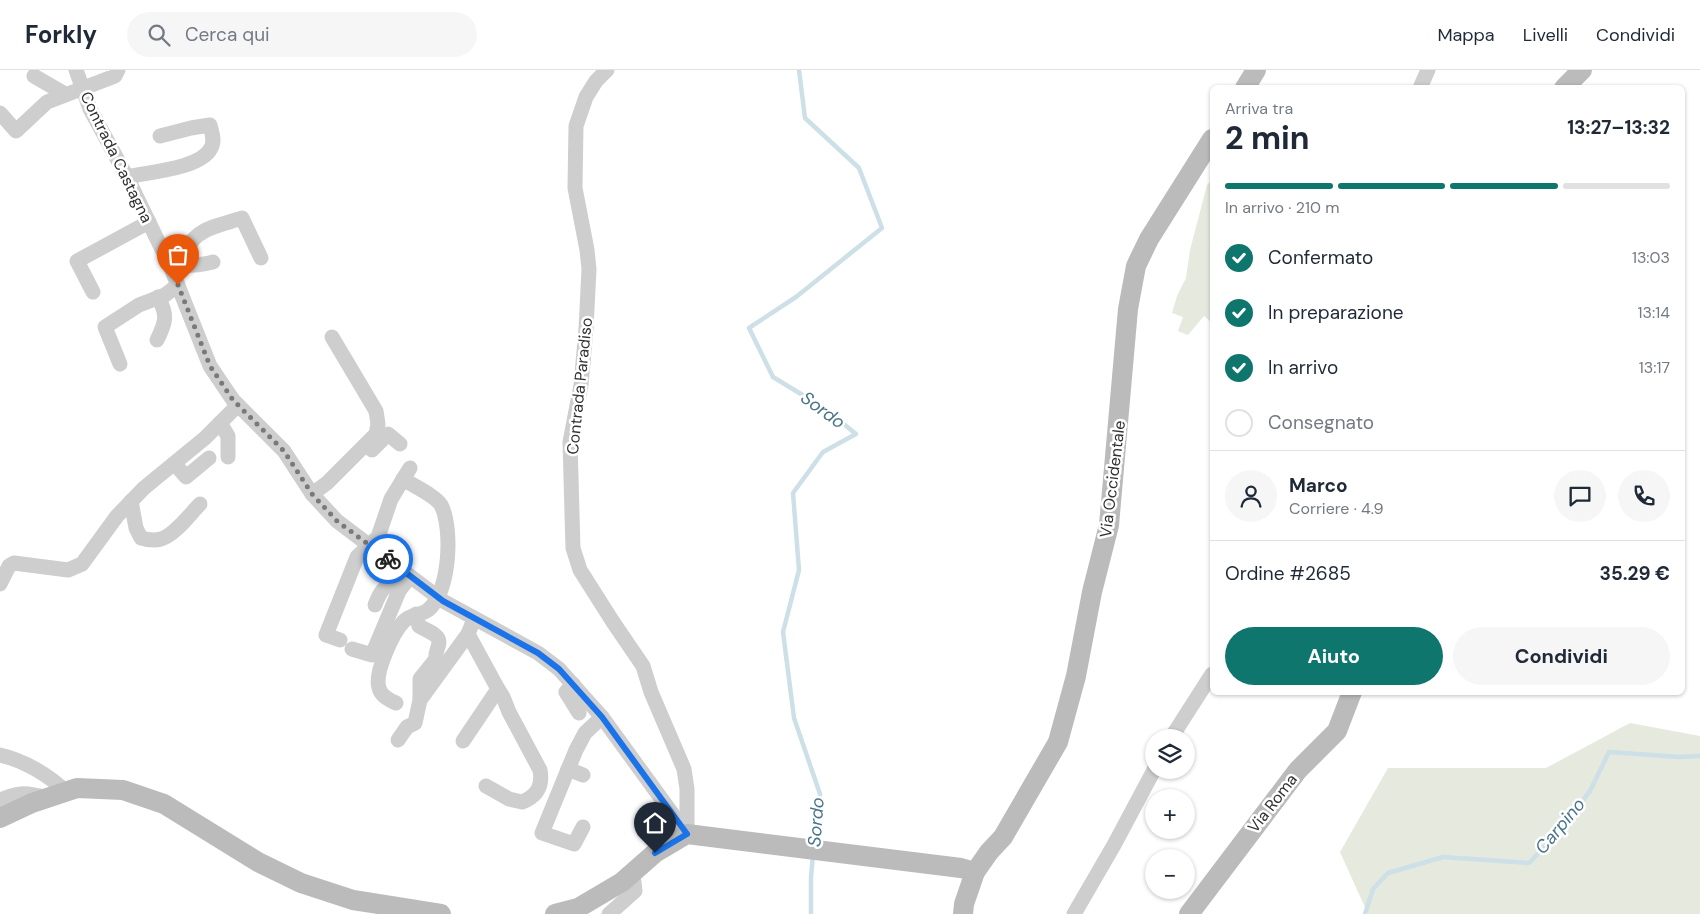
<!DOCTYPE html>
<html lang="it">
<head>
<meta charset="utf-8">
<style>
  :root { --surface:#fff; --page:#f6f6f7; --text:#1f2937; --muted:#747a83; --line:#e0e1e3; --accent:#0f766e }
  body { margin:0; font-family:"DM Sans",sans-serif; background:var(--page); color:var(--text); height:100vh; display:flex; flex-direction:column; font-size:19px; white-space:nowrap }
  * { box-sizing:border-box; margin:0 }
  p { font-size:16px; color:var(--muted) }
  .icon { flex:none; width:28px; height:28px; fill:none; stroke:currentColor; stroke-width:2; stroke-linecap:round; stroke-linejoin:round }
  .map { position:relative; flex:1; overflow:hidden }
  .side { position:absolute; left:1210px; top:15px; width:475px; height:610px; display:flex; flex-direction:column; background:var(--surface); border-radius:8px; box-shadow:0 1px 4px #0004 }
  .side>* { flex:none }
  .buttons { position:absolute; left:1145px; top:659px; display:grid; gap:10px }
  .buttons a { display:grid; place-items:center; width:50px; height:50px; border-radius:50%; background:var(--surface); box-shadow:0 1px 4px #0004; font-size:25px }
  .pin { position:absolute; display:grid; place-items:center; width:42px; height:42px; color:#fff; margin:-51px -21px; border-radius:50% 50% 50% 0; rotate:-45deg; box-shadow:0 0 5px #0007 }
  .pin .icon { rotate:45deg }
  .courier { position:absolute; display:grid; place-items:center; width:50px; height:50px; margin:-25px; border:4px solid #1a73e8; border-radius:50%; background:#fff; color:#222; box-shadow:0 1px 6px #0007 }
  .summary em { font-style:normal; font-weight:700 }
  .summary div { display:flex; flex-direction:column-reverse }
  .summary { display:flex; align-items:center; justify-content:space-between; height:85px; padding:0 15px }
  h1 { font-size:32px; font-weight:700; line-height:38px }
  .bar { display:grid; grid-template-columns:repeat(4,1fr); gap:8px 5px; align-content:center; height:60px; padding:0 15px }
  .bar i { height:6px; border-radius:4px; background:var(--line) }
  .bar .on { background:var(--accent) }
  .bar p { grid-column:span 4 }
  .line { display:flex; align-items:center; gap:12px; padding:0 15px; border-top:1px solid var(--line) }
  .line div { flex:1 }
  .round { display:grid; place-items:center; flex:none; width:52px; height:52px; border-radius:26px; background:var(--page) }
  ol { padding:0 15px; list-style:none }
  li { display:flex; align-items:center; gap:15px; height:55px }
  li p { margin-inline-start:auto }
  li .icon { padding:5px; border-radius:50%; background:var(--accent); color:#fff; stroke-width:4 }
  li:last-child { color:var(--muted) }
  li i { width:28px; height:28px; border:2px solid var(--line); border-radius:50% }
  .button { display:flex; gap:10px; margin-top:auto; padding:10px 15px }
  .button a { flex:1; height:58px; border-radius:30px; background:var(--accent); color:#fff; font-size:20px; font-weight:700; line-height:58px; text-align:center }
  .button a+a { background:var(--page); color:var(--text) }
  header { display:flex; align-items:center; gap:30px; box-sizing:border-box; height:70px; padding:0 25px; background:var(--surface); border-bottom:1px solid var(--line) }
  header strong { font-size:24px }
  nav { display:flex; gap:28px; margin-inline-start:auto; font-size:18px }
  .search { width:350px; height:45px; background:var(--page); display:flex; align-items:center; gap:12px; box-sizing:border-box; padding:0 18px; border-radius:28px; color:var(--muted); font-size:19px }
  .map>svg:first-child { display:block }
</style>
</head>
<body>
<header>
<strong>Forkly</strong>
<div class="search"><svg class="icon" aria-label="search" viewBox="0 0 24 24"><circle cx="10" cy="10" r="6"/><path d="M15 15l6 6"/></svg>Cerca qui</div>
<nav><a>Mappa</a><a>Livelli</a><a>Condividi</a></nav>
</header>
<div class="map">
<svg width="1700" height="844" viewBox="0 0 1700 844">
  <rect width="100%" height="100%" fill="#fff"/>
  <g fill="#e5e9de">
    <polygon points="1212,110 1212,214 1210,217 1212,219 1212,247 1210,251 1204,246 1188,265 1178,261 1183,247 1172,243 1177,226 1186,208 1190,180 1207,115"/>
    <polygon points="1630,653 1700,666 1700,844 1368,844 1340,782 1388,698 1546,698"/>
  </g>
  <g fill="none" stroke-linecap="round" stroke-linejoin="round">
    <g stroke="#cddfe7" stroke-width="4.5">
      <polyline points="799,0 805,48 859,98 882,158 796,227 749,258 773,307 824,338 856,364 823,382 793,423 799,500 783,562 794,648 820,724 814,775"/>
      <polyline points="811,844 811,807 813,785"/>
      <polyline points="1365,844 1373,819 1388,803 1443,787 1529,793 1555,766 1590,721 1609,682 1680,687 1700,686"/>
    </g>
    <g stroke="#cecece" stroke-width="15">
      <polyline points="76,0 90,39 127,107 171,198 210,296 233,330 284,381 312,424 337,451 443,531 538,583 559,599 602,647 687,764"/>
      <polyline points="607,0 596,11 586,27 576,56 575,118 587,180 589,199 586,259 581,315 570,372 573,478 580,500 613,552 643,596 651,622 684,699 687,719 687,764"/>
      <polyline points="34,6 65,24"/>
      <polyline points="1420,18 1428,0"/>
      <polyline points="0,43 16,61 47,32 115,6 118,0"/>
      <path d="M127,107C147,102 201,99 211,78C215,71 212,63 210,55L191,58L160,66"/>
      <path d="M176,193C189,197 200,195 213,192"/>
      <path d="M171,198C180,188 188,173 197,166C208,156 228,153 242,148L261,188"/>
      <polyline points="93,222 77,191 149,152"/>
      <path d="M157,270C166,252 168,245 158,227"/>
      <polyline points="120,294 105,257 139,235 165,225 178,215"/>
      <polyline points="220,353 228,366 228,387"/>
      <polyline points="372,380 388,364 400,374"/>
      <polyline points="175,394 186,407 209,388"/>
      <polyline points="312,424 327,413 376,364 378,354 376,341 332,267"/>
      <path d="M131,431L136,458L141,468C148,470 154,471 161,469C175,465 190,444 200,434"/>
      <polyline points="0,514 9,496 14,493 68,500 82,494 117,446 144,418 205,368 238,335"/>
      <path d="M375,535C379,524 384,514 397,512C402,512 404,513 409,510"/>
      <path d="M416,544L419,556C425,560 439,564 439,572C439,578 435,580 436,589L420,609V630"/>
      <polyline points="340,570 326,565 357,487 378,467 391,429 410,398"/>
      <polyline points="352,579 372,585 399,521 405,513"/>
      <polyline points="573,614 566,622 579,643"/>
      <path d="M396,633C389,630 381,626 379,618C374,603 393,562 404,551C410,545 421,545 428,540C450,523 453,458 441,435C436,426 412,415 403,409"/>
      <polyline points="1171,668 1212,604"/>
      <polyline points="398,670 407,657 415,653 420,630 468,564 474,549"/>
      <polyline points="463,671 498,619 468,564"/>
      <path d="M0,685C23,690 49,705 66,722"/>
      <polyline points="568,699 583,705"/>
      <path d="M486,716L509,729L522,732C537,726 543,716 540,700L509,642L503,627L498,619"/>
      <path d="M0,730C20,722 26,722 47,728"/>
      <polyline points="583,757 574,774 542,763 576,680 585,663 602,647"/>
      <polyline points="609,844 635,821 634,812 630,805"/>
      <polyline points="1074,844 1114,775 1154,700"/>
    </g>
    <g stroke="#bbb" stroke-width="20">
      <polyline points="1245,18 1256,0"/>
      <polyline points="1564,18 1582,0"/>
      <polyline points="0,748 32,733 77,718 123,720 164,734 258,792 301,813 353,830 441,844"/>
      <polyline points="555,844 578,838 622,812 655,783 687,764 961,798 975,802"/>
      <polyline points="963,844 964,834 975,802 989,782 1003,767 1058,672 1076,606 1092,522 1109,455 1128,239 1136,196 1149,169 1212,69"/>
      <polyline points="1189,844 1298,700 1337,661 1352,622"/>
    </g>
  </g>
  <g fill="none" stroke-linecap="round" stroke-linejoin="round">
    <polyline stroke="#797979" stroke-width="5" stroke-dasharray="0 9" points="178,215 210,296 233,330 284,381 312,424 337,451 388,489"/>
    <polyline stroke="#1a73e8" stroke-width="6" points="388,489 443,531 538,583 559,599 602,647 687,764 655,783"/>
  </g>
  <g text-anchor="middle" stroke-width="5" stroke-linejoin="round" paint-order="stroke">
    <g font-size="16" fill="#313131" stroke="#fff">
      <text transform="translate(117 87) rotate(64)" y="6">Contrada Castagna</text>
      <text transform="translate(579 316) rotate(-84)" y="6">Contrada Paradiso</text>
      <text transform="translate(1112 409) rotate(-83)" y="6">Via Occidentale</text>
      <text transform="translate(1272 733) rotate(-52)" y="6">Via Roma</text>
    </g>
    <g font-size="18" font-style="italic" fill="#48748a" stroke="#fff">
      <text transform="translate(823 340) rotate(36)" y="6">Sordo</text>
      <text transform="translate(816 752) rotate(-86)" y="6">Sordo</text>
      <text transform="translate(1560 756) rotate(-50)" y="6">Carpino</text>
    </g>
  </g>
</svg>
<div class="buttons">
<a><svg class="icon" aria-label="layers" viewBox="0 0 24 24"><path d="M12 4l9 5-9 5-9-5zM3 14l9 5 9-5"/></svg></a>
<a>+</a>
<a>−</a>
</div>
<div class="pin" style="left:178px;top:215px;background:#ea580c"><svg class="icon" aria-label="bag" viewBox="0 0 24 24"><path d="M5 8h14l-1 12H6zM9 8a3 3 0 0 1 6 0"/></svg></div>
<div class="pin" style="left:655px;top:783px;background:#1f2937"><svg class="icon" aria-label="home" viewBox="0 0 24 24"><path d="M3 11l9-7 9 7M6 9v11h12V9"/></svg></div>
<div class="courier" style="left:388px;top:489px"><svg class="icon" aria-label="bike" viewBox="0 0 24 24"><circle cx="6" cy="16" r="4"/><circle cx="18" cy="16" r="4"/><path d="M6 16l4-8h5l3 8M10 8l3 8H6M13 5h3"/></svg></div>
<section class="side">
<div class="summary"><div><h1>2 min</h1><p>Arriva tra</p></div><em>13:27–13:32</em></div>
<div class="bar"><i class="on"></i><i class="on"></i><i class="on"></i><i></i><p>In arrivo · 210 m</p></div>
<ol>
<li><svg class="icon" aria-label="check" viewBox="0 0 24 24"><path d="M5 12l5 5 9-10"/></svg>Confermato<p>13:03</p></li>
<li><svg class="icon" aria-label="check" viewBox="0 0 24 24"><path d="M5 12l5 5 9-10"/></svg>In preparazione<p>13:14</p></li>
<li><svg class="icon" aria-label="check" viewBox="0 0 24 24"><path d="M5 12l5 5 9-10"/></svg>In arrivo<p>13:17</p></li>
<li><i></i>Consegnato</li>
</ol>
<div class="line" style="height:90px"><a class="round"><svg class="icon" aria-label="person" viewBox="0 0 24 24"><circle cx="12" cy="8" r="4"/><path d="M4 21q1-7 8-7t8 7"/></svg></a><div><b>Marco</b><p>Corriere · 4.9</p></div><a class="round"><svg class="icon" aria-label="chat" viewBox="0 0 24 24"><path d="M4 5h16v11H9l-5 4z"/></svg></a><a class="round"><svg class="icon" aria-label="phone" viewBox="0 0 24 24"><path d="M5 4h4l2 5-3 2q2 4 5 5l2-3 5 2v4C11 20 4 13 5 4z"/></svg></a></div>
<div class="line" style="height:65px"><div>Ordine #2685</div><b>35.29 €</b></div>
<div class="button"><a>Aiuto</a><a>Condividi</a></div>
</section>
</div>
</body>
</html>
